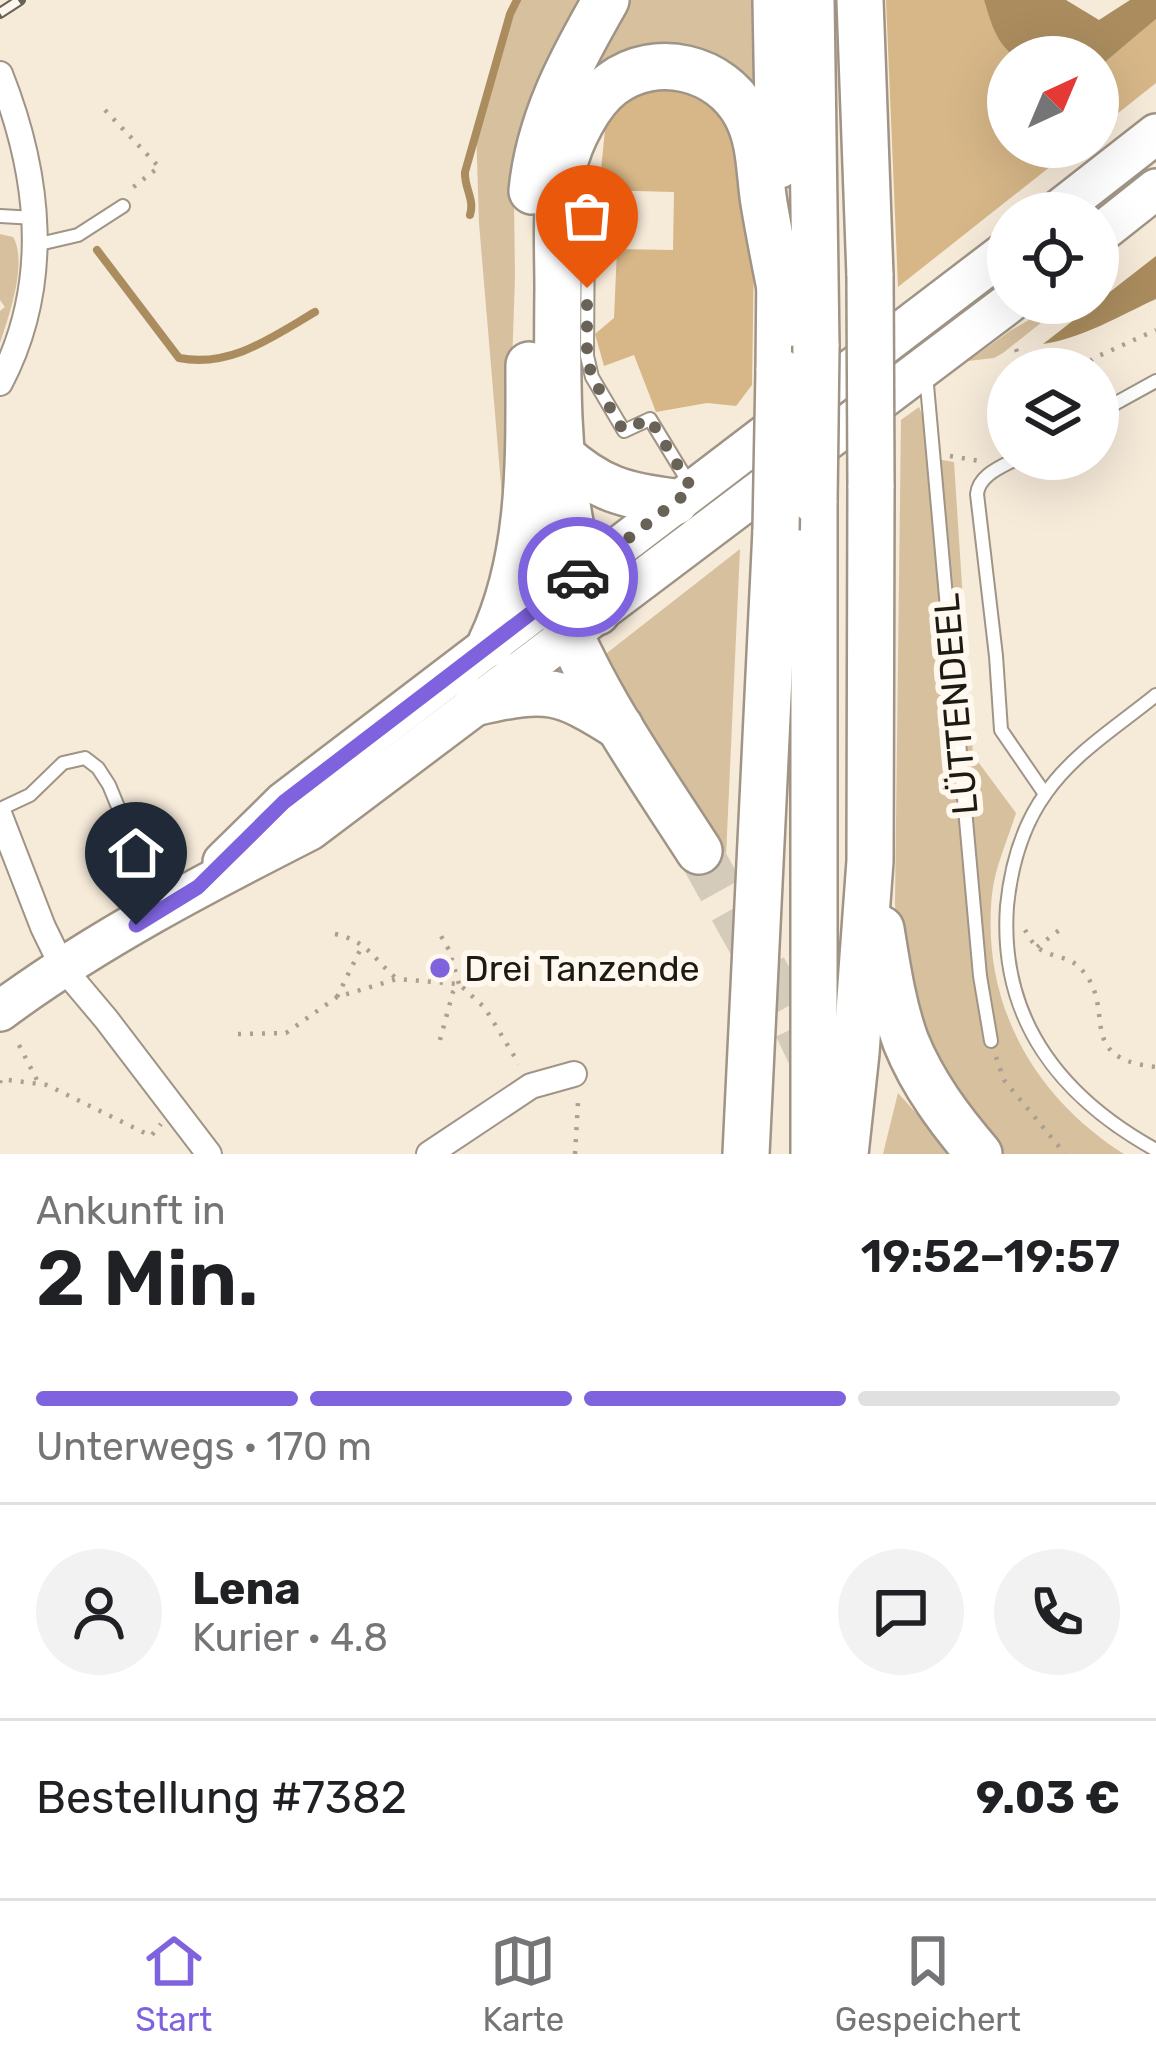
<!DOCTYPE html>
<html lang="de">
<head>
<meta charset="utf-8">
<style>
  :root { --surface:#fff; --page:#f2f2f2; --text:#202124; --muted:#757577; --line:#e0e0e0; --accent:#7f63de }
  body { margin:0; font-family:Rubik,sans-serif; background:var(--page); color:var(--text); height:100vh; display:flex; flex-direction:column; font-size:45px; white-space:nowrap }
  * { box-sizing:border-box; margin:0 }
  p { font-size:39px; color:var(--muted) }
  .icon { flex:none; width:66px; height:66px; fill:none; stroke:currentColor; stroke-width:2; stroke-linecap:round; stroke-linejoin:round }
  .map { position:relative; height:1154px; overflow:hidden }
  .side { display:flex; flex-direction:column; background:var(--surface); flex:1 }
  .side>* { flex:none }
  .needle { width:78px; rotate:44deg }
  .controls { position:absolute; left:987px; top:36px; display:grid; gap:24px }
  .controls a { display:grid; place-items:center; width:132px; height:132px; border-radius:50%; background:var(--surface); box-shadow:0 12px 48px #0002; font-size:60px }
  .pin { position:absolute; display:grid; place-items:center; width:102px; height:102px; color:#fff; margin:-123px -51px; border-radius:50% 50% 50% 0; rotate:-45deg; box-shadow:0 0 12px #0007 }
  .pin .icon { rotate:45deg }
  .courier { position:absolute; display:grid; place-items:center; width:120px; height:120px; margin:-60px; border:9px solid #7f63de; border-radius:50%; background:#fff; color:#222; box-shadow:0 3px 15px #0007 }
  .overview em { font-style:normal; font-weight:600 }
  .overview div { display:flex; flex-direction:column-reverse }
  .overview { display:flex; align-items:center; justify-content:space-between; height:204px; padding:0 36px }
  h1 { font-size:78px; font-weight:600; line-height:90px }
  .bar { display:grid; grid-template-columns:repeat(4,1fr); gap:18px 12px; align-content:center; height:144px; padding:0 36px }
  .bar i { height:15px; border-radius:9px; background:var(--line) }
  .bar .on { background:var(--accent) }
  .bar p { grid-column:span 4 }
  .line { display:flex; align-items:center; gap:30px; padding:0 36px; border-top:3px solid var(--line) }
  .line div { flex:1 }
  .round { display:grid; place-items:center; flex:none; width:126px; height:126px; border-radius:63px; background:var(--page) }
  .menu { display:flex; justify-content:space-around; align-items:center; height:168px; border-top:3px solid var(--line); background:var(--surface); font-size:33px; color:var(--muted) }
  .menu a { display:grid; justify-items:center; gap:6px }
  .menu .on { color:var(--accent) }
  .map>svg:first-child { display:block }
</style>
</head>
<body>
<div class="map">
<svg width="1156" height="1154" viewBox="0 0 1156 1154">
  <rect width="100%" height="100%" fill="#f6ead9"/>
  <g fill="#d7c09e">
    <polygon points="517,0 588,0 514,202 515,276 506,544 479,223 476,127 499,44"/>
    <polygon points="620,0 756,0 758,106 568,98"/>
    <path d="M0,234L13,237C28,261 9,316 0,343V311L5,307L0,300Z"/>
    <polygon points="1058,303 1066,303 1003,353 994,358 968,361 1010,331"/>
    <path d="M919,407L925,421L929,453L942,460L954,462L973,755L1016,813C1008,839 995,867 992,894C981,1003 1033,1096 1124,1154H992L944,1090L898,963L895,904L901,420Z"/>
    <polygon points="740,549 726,856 598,660"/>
    <polygon points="898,1093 953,1154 883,1154"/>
  </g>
  <g fill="#d7b788">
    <path d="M886,0H984C991,20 997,46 1016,57H1008V147H1075L898,287Z"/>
    <polygon points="1156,19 1156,83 1098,129 1098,68"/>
    <polygon points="670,82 698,92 728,118 755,187 752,385 736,406 707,403 656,412 634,355 604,366 595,334 614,318 617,249 673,250 674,192 599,190 607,110 635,90"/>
  </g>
  <g fill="#aa8c5e">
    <path d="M984,0H1066L1099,20L1130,0H1156V19L1098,68V57H1016C997,46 990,20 984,0Z"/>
    <path d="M1156,256V299C1121,315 1081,339 1043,344Z"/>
  </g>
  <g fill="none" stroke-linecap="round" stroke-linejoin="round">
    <g stroke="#aa8c5e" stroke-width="8">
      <path d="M470,215C475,199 464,188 465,172L510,14L517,0"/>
      <path d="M97,250L179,358C231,368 272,337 315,312"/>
    </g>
    <polyline stroke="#d5cbbb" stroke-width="45" stroke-dasharray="45 22" stroke-linecap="butt" points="699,851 793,1020 817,1070"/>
    <defs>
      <g id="service">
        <polyline points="0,216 35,218"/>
        <polyline points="612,218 588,218 587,356 592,377 624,431 650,419 689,483"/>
        <polyline points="35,245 78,235 123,206"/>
        <polyline points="926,374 980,976 991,1041"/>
        <polyline points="1098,413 1156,381"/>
        <path d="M1016,459C1001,467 979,475 977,494L996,656L1001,730L1045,794"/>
        <path d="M1156,695C1118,726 1074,753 1046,793C1022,826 1011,866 1007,906C999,1019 1060,1097 1156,1150"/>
        <polyline points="0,809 30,795 63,763 85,758 98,768 109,785 159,906"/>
      </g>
      <g id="minor">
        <path d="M0,74C40,175 52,284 0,383"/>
        <polyline points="0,816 43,927 63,968 106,1019 209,1154"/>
        <polyline points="429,1154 531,1086 574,1074"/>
      </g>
      <g id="primary">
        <polyline points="1055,213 1156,134"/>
        <polyline points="1098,235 1156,189"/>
        <polyline points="223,862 284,802 1008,250"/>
        <path d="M0,1011C96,940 204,884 310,830L1009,303"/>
      </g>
      <g id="motorway">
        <polyline points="776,0 779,165"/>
        <polyline points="811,0 816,346"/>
        <polyline points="860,0 870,276"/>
        <path d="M532,191C539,120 571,61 606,0"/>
        <polyline points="779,371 780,267"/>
        <path d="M561,455C598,489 626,496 675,502"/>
        <path d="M538,523C544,547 547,573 555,597C588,688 647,770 699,851"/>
        <path d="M597,612C589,593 581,573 576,552C556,467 557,375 558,288C558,251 555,206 563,169C569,141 589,101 612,84C656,51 721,67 746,114C761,142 759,172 764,203C769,233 775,263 781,293"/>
        <path d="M491,643C532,557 529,458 529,365"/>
        <path d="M478,702C548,686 560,689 620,727"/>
        <path d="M881,929C887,966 893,1007 906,1042C923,1084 950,1120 979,1154"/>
        <polyline points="746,1154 776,530"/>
        <polyline points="814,1154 814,500"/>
        <polyline points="845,1154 856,1053 870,861 871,485"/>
      </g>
    </defs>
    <use href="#service" stroke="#9f9485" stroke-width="16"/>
    <use href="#minor" stroke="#9f9485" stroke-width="28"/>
    <use href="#primary" stroke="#9f9485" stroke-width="44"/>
    <use href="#motorway" stroke="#9f9485" stroke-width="50"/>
    <g stroke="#a9a093" stroke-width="4.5" stroke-dasharray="3 9" stroke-linecap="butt">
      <polyline points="105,110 159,167 127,192"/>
      <polyline points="1016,349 1023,369"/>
      <polyline points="1081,369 1094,358 1156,330"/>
      <polyline points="950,456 980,461"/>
      <path d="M1025,930C1028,935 1031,941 1036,946C1047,957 1066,955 1078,966C1121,1006 1070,1058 1156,1067"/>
      <path d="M335,934C368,941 374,960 397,979"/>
      <polyline points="1037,947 1062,928"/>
      <polyline points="337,997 363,944"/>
      <polyline points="238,1034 286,1033 337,997 397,979 459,984 485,1008 519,1064"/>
      <polyline points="440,1040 453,992 459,984 449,950 441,936"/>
      <polyline points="19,1045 38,1082"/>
      <polyline points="996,1057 1004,1080 1065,1154"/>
      <polyline points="0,1083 1,1079 47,1085 151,1136 161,1124"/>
      <polyline points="575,1154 578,1103 576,1099"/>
    </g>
    <use href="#service" stroke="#fff" stroke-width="12"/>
    <use href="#minor" stroke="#fff" stroke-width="24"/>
    <use href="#primary" stroke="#fff" stroke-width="39"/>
    <use href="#motorway" stroke="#fff" stroke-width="45"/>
    <defs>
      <polyline id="rail" points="0,13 20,0"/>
    </defs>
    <use href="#rail" stroke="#676157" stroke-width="12"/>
    <use href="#rail" stroke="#fff8ee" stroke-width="8" stroke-dasharray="22" stroke-linecap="butt"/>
    <defs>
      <g id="motorway-bridge">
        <polyline points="870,276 871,485"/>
        <polyline points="814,500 816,346"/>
        <polyline points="776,530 779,371"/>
      </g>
    </defs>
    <use href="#motorway-bridge" stroke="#9f9485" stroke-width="50" stroke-linecap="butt"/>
    <use href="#motorway-bridge" stroke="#fff" stroke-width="45"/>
  </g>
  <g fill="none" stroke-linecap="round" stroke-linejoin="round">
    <polyline stroke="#696258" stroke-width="12" stroke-dasharray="0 21.6" points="578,577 692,489 650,419 623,430 592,377 587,356 587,288"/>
    <polyline stroke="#7f63de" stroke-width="15" points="136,925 198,887 284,802 578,577"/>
  </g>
  <circle fill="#7f63de" stroke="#fff8ee" stroke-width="4.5" cx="440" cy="968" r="12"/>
  <g text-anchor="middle" stroke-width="12" stroke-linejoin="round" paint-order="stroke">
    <g font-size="36" fill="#1d1913" stroke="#fff8ee">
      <text transform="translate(955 704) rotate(-95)" y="13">LÜTTENDEEL</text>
    </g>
    <g font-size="36" fill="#1d1913" stroke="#fff8ee" text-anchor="start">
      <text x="464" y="981">Drei Tanzende</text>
    </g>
  </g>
</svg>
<div class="controls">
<a><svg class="needle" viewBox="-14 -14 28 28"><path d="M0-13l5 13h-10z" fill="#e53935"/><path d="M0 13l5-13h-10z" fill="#757577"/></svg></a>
<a><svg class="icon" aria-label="locate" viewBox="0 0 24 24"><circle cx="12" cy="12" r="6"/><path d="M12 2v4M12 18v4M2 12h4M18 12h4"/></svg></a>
<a><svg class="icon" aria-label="layers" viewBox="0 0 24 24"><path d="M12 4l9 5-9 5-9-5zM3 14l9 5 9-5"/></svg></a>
</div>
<div class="pin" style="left:587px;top:288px;background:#ea580c"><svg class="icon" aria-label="bag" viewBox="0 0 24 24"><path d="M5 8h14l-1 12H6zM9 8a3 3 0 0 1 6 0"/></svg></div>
<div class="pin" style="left:136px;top:925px;background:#1f2937"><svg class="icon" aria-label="home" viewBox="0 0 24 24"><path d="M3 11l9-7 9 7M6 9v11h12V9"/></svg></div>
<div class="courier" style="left:578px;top:577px"><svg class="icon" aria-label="car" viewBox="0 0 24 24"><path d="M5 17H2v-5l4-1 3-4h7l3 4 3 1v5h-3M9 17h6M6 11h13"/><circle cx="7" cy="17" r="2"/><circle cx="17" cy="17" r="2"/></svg></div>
</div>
<section class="side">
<div class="overview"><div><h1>2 Min.</h1><p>Ankunft in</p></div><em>19:52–19:57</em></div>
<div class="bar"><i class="on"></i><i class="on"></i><i class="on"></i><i></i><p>Unterwegs · 170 m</p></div>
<div class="line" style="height:216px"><a class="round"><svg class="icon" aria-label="person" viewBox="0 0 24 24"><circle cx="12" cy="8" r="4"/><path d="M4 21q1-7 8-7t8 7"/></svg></a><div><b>Lena</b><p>Kurier · 4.8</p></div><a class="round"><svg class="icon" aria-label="chat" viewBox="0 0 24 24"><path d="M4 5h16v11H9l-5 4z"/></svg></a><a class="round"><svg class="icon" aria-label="phone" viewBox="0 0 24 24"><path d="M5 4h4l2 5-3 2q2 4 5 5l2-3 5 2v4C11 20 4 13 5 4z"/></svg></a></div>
<div class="line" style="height:156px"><div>Bestellung #7382</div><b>9.03 €</b></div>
</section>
<nav class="menu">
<a class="on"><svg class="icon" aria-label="home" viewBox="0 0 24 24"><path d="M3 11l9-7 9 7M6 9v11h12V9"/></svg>Start</a>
<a><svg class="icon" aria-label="map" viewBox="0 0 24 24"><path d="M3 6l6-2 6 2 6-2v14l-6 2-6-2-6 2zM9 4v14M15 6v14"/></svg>Karte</a>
<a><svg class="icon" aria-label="saved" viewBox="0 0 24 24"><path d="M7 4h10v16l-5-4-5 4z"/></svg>Gespeichert</a>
</nav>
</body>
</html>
